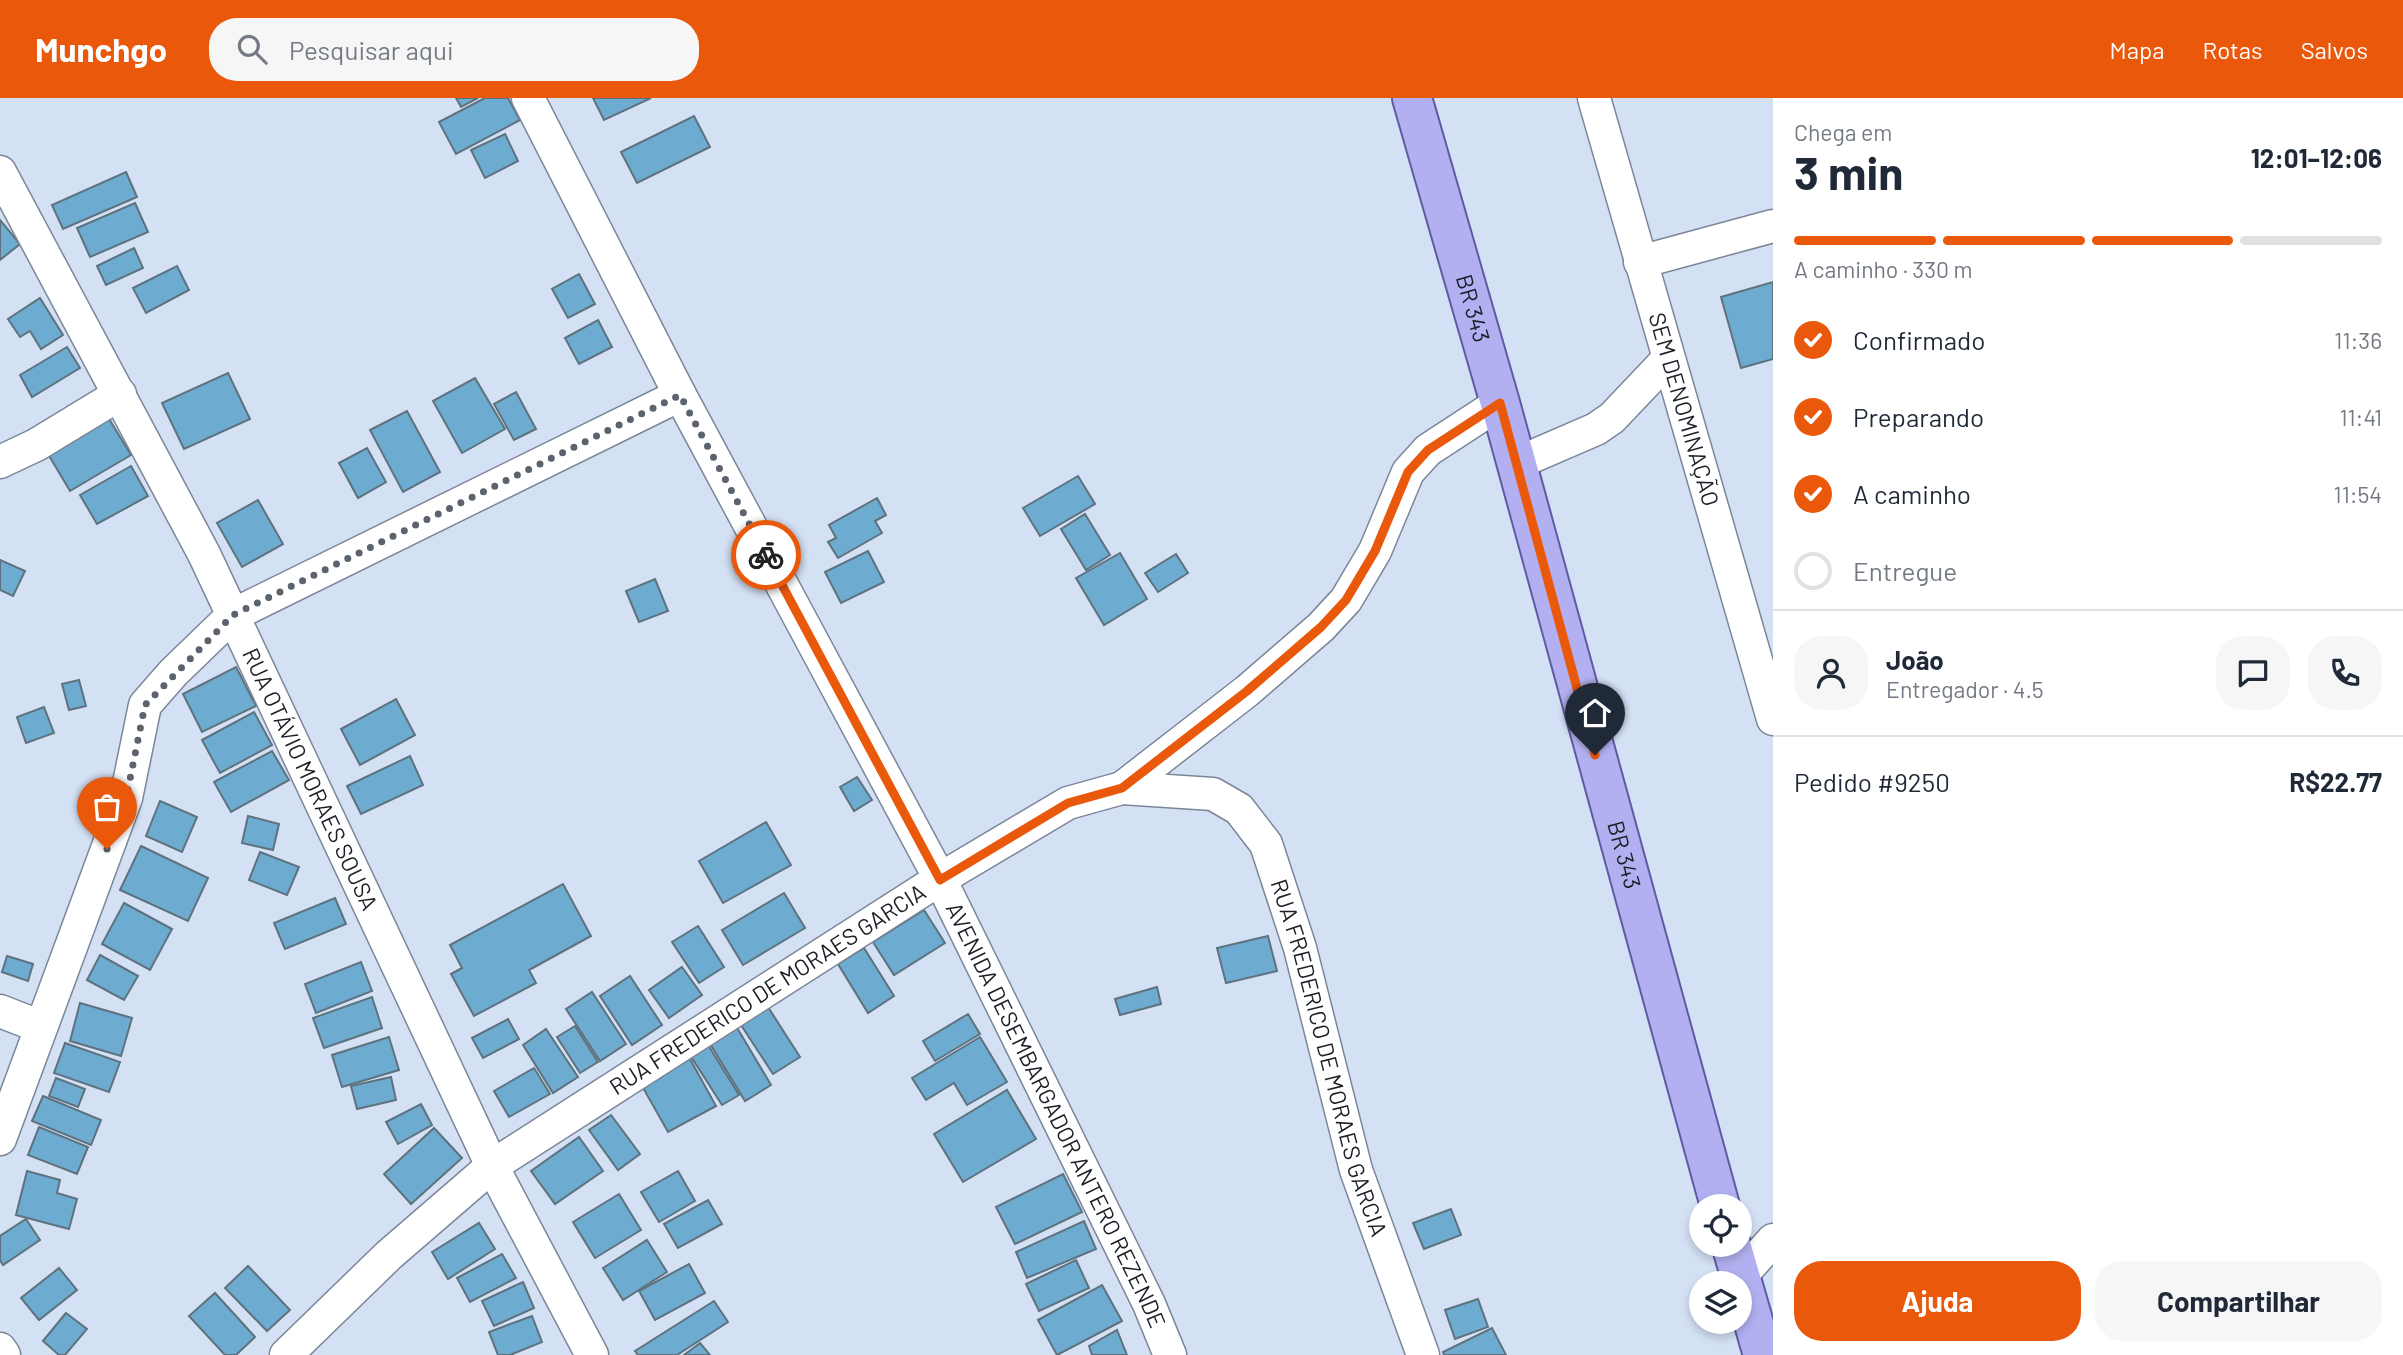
<!DOCTYPE html>
<html lang="pt">
<head>
<meta charset="utf-8">
<style>
  :root { --surface:#fff; --page:#f6f6f7; --text:#1f2937; --muted:#747a83; --line:#e0e1e3; --accent:#ea580c }
  body { margin:0; font-family:Barlow,sans-serif; background:var(--page); color:var(--text); height:100vh; display:flex; flex-direction:column; font-size:26px; white-space:nowrap }
  * { box-sizing:border-box; margin:0 }
  p { font-size:23px; color:var(--muted) }
  .icon { flex:none; width:38px; height:38px; fill:none; stroke:currentColor; stroke-width:2; stroke-linecap:round; stroke-linejoin:round }
  .map { position:relative; flex:1; overflow:hidden }
  .sheet { display:flex; flex-direction:column; background:var(--surface); width:630px }
  .sheet>* { flex:none }
  .buttons { position:absolute; left:1689px; top:1096px; display:grid; gap:14px }
  .buttons a { display:grid; place-items:center; width:63px; height:63px; border-radius:50%; background:var(--surface); box-shadow:0 4px 10px #0003; font-size:35px }
  .pin { position:absolute; display:grid; place-items:center; width:60px; height:60px; color:#fff; margin:-72px -30px; border-radius:50% 50% 50% 0; rotate:-45deg; box-shadow:0 0 7px #0007 }
  .pin .icon { rotate:45deg }
  .courier { position:absolute; display:grid; place-items:center; width:70px; height:70px; margin:-35px; border:5px solid #ea580c; border-radius:50%; background:#fff; color:#222; box-shadow:0 2px 9px #0007 }
  .summary em { font-style:normal; font-weight:700 }
  .summary div { display:flex; flex-direction:column-reverse }
  .summary { display:flex; align-items:center; justify-content:space-between; height:119px; padding:0 21px }
  h1 { font-size:46px; font-weight:700; line-height:52px }
  .bar { display:grid; grid-template-columns:repeat(4,1fr); gap:10px 7px; align-content:center; height:84px; padding:0 21px }
  .bar i { height:9px; border-radius:5px; background:var(--line) }
  .bar .selected { background:var(--accent) }
  .bar p { grid-column:span 4 }
  .line { display:flex; align-items:center; gap:18px; padding:0 21px; border-top:2px solid var(--line) }
  .line div { flex:1 }
  .round { display:grid; place-items:center; flex:none; width:74px; height:74px; border-radius:28px; background:var(--page) }
  ol { padding:0 21px; list-style:none }
  li { display:flex; align-items:center; gap:21px; height:77px }
  li p { margin-inline-start:auto }
  li .icon { padding:7px; border-radius:50%; background:var(--accent); color:#fff; stroke-width:4 }
  li:last-child { color:var(--muted) }
  li i { width:38px; height:38px; border:4px solid var(--line); border-radius:50% }
  .action { display:flex; gap:14px; margin-top:auto; padding:14px 21px }
  .action a { flex:1; height:80px; border-radius:28px; background:var(--accent); color:#fff; font-size:28px; font-weight:700; line-height:80px; text-align:center }
  .action a+a { background:var(--page); color:var(--text) }
  header { display:flex; align-items:center; gap:42px; box-sizing:border-box; height:98px; padding:0 35px; background:var(--accent); color:#fff }
  header strong { font-size:33px }
  nav { display:flex; gap:38px; margin-inline-start:auto; font-size:24px }
  .search { width:490px; height:63px; background:var(--page); display:flex; align-items:center; gap:18px; box-sizing:border-box; padding:0 24px; border-radius:28px; color:var(--muted); font-size:26px }
  main { display:flex; flex:1; min-height:0 }
  .map>svg:first-child { display:block }
</style>
</head>
<body>
<header>
<strong>Munchgo</strong>
<div class="search"><svg class="icon" aria-label="search" viewBox="0 0 24 24"><circle cx="10" cy="10" r="6"/><path d="M15 15l6 6"/></svg>Pesquisar aqui</div>
<nav><a>Mapa</a><a>Rotas</a><a>Salvos</a></nav>
</header>
<main>
<div class="map">
<svg width="1773" height="1257" viewBox="0 0 1773 1257">
  <rect width="100%" height="100%" fill="#d4e1f4"/>
  <g fill="#6dacd0" stroke="#5e727e" stroke-width="2">
    <polygon points="456,0 478,0 461,9"/>
    <polygon points="485,0 508,0 520,22 456,56 439,24"/>
    <polygon points="593,0 651,0 604,22"/>
    <polygon points="694,18 710,49 637,85 621,54"/>
    <polygon points="505,36 518,63 485,80 471,52"/>
    <polygon points="126,74 137,99 63,131 52,107"/>
    <polygon points="135,105 148,134 90,159 77,130"/>
    <polygon points="0,122 20,146 0,162"/>
    <polygon points="134,150 143,170 106,187 97,168"/>
    <polygon points="177,168 189,192 146,215 133,190"/>
    <polygon points="579,176 595,206 568,220 552,191"/>
    <polygon points="1773,184 1773,261 1741,270 1721,199"/>
    <polygon points="40,200 63,237 41,251 30,233 20,239 8,221"/>
    <polygon points="598,222 612,249 579,266 565,240"/>
    <polygon points="67,249 80,270 32,299 20,277"/>
    <polygon points="228,275 250,321 184,351 162,305"/>
    <polygon points="475,280 505,331 462,355 433,303"/>
    <polygon points="516,294 536,331 514,342 494,306"/>
    <polygon points="407,313 440,374 403,394 370,332"/>
    <polygon points="106,316 131,357 70,393 45,351"/>
    <polygon points="367,350 386,384 358,400 339,365"/>
    <polygon points="131,368 148,398 97,426 80,397"/>
    <polygon points="1078,378 1095,406 1040,438 1023,410"/>
    <polygon points="877,400 886,417 875,423 882,435 838,460 828,444 836,440 829,427"/>
    <polygon points="258,402 283,446 242,469 217,425"/>
    <polygon points="1085,416 1110,457 1086,472 1061,431"/>
    <polygon points="868,453 884,484 841,505 825,474"/>
    <polygon points="1120,455 1147,501 1104,527 1076,480"/>
    <polygon points="1176,456 1188,475 1158,494 1145,475"/>
    <polygon points="0,462 25,473 13,498 0,492"/>
    <polygon points="655,481 668,513 639,524 626,493"/>
    <polygon points="236,569 256,608 202,634 183,596"/>
    <polygon points="79,582 86,608 69,612 62,586"/>
    <polygon points="396,601 415,637 360,667 341,631"/>
    <polygon points="44,609 54,635 26,645 17,619"/>
    <polygon points="254,614 272,647 220,675 202,642"/>
    <polygon points="272,653 289,682 231,714 214,684"/>
    <polygon points="410,658 423,687 361,716 347,688"/>
    <polygon points="857,679 872,702 854,713 840,689"/>
    <polygon points="160,703 197,719 182,754 146,738"/>
    <polygon points="248,718 279,726 273,752 242,745"/>
    <polygon points="766,724 791,767 723,805 699,763"/>
    <polygon points="141,748 208,780 188,823 120,792"/>
    <polygon points="260,754 299,769 287,797 249,782"/>
    <polygon points="563,786 591,838 529,872 536,885 474,918 451,876 462,870 450,847"/>
    <polygon points="784,795 805,830 743,867 722,832"/>
    <polygon points="335,800 346,826 285,851 274,825"/>
    <polygon points="124,805 172,831 150,872 102,846"/>
    <polygon points="924,812 945,845 894,877 873,844"/>
    <polygon points="698,828 724,869 699,885 672,844"/>
    <polygon points="1268,838 1277,873 1226,885 1217,850"/>
    <polygon points="864,850 894,898 868,915 838,866"/>
    <polygon points="100,857 138,878 124,902 87,882"/>
    <polygon points="7,858 33,866 28,883 2,874"/>
    <polygon points="361,864 372,893 316,915 305,886"/>
    <polygon points="682,869 702,897 669,920 649,892"/>
    <polygon points="630,878 662,927 632,947 600,898"/>
    <polygon points="1157,889 1161,906 1120,917 1115,901"/>
    <polygon points="592,894 626,946 600,963 566,911"/>
    <polygon points="372,899 382,930 324,950 313,920"/>
    <polygon points="80,905 132,920 121,958 70,943"/>
    <polygon points="768,909 800,959 773,976 741,927"/>
    <polygon points="968,916 980,936 935,963 923,943"/>
    <polygon points="508,921 519,941 483,960 472,940"/>
    <polygon points="575,928 598,964 580,975 557,939"/>
    <polygon points="736,928 771,987 745,1003 709,944"/>
    <polygon points="546,931 578,979 553,995 523,947"/>
    <polygon points="389,939 399,972 342,989 332,957"/>
    <polygon points="980,939 1007,984 967,1007 954,985 926,1002 912,980"/>
    <polygon points="65,945 120,964 109,994 54,975"/>
    <polygon points="708,947 739,997 722,1007 690,957"/>
    <polygon points="690,961 716,1008 668,1034 642,988"/>
    <polygon points="534,970 550,996 509,1019 494,993"/>
    <polygon points="391,979 396,1002 357,1011 351,988"/>
    <polygon points="56,980 85,991 78,1009 49,998"/>
    <polygon points="1007,992 1036,1041 963,1084 934,1036"/>
    <polygon points="43,998 101,1022 91,1047 32,1023"/>
    <polygon points="421,1006 432,1027 398,1046 386,1024"/>
    <polygon points="611,1017 640,1056 618,1072 589,1032"/>
    <polygon points="39,1029 88,1049 77,1076 28,1057"/>
    <polygon points="434,1030 462,1060 411,1106 384,1076"/>
    <polygon points="579,1039 603,1073 555,1106 531,1073"/>
    <polygon points="27,1073 60,1082 57,1095 77,1101 69,1131 16,1117"/>
    <polygon points="678,1073 695,1103 659,1124 641,1094"/>
    <polygon points="1063,1076 1082,1114 1015,1146 996,1109"/>
    <polygon points="619,1096 641,1132 595,1160 573,1124"/>
    <polygon points="708,1102 722,1126 678,1150 664,1126"/>
    <polygon points="1451,1111 1461,1137 1424,1151 1413,1125"/>
    <polygon points="26,1121 40,1142 3,1167 0,1162 0,1138"/>
    <polygon points="1084,1123 1096,1151 1027,1180 1016,1154"/>
    <polygon points="479,1125 495,1151 448,1181 432,1154"/>
    <polygon points="647,1142 667,1174 623,1202 603,1170"/>
    <polygon points="502,1156 516,1180 470,1204 457,1180"/>
    <polygon points="1076,1162 1089,1190 1039,1213 1026,1186"/>
    <polygon points="689,1166 705,1195 655,1222 639,1193"/>
    <polygon points="248,1168 290,1212 267,1233 225,1190"/>
    <polygon points="59,1170 77,1192 39,1222 21,1200"/>
    <polygon points="523,1184 534,1210 494,1228 482,1203"/>
    <polygon points="1102,1187 1122,1223 1057,1257 1038,1222"/>
    <polygon points="215,1195 255,1239 236,1257 225,1257 189,1218"/>
    <polygon points="1478,1201 1488,1229 1455,1241 1445,1212"/>
    <polygon points="714,1203 728,1224 677,1257 638,1257 635,1253"/>
    <polygon points="66,1215 87,1231 65,1257 59,1257 43,1243"/>
    <polygon points="532,1218 542,1244 510,1257 498,1257 489,1234"/>
    <polygon points="1492,1230 1506,1257 1444,1257 1443,1254"/>
    <polygon points="1117,1232 1127,1257 1092,1257 1089,1248"/>
    <polygon points="700,1245 710,1257 684,1257"/>
  </g>
  <g fill="none" stroke-linecap="round" stroke-linejoin="round">
    <defs>
      <g id="minor">
        <path id="s1" d="M528,0L680,297L940,781L1149,1206L1170,1257"/>
        <path id="s2" d="M1594,0L1773,621"/>
        <path id="s3" d="M0,74L204,456L492,1068L592,1257"/>
        <polyline points="1640,164 1773,128"/>
        <polyline points="0,364 36,347 120,296"/>
        <polyline points="1515,366 1596,331 1612,320 1668,261"/>
        <polyline points="1122,690 1247,593 1321,529 1346,502 1375,453 1408,374 1428,352 1500,305"/>
        <polyline points="0,913 41,929"/>
        <polyline points="0,1041 126,700 145,607 173,575 233,517 680,297"/>
        <polyline points="1740,1179 1773,1142"/>
        <polyline points="0,1251 4,1257"/>
        <path id="s4" d="M286,1257L389,1157L492,1068L940,781L1068,705L1122,690L1213,696L1239,711L1266,746L1300,850L1356,1072L1423,1257"/>
      </g>
      <g id="primary">
        <path id="s5" d="M1412,0L1500,305L1720,1108"/>
        <polyline points="1731,1146 1763,1257"/>
      </g>
    </defs>
    <use href="#minor" stroke="#7b8698" stroke-width="35"/>
    <use href="#primary" stroke="#5d5ba3" stroke-width="42"/>
    <use href="#minor" stroke="#fff" stroke-width="32"/>
    <use href="#primary" stroke="#b3b0f1" stroke-width="38"/>
  </g>
  <g fill="none" stroke-linecap="round" stroke-linejoin="round">
    <polyline stroke="#5b636e" stroke-width="7" stroke-dasharray="0 12.6" points="107,751 126,701 145,607 233,517 680,297 766,457"/>
    <polyline stroke="#ea580c" stroke-width="9" points="766,457 940,782 1068,705 1122,690 1247,593 1321,529 1346,502 1375,453 1408,374 1428,352 1500,305 1595,657"/>
  </g>
  <g text-anchor="middle" stroke-width="5" stroke-linejoin="round" paint-order="stroke">
    <g font-size="23" fill="#1a1f26" stroke="#d4e1f4">
      <text dy="8" stroke="none"><textPath href="#s5" startOffset="219">BR 343</textPath></text>
      <text dy="8" stroke="none"><textPath href="#s2" startOffset="324">SEM DENOMINAÇÃO</textPath></text>
      <text dy="8" stroke="none"><textPath href="#s3" startOffset="682">RUA OTÁVIO MORAES SOUSA</textPath></text>
      <text dy="8" stroke="none"><textPath href="#s5" startOffset="786">BR 343</textPath></text>
      <text dy="8" stroke="none"><textPath href="#s4" startOffset="607">RUA FREDERICO DE MORAES GARCIA</textPath></text>
      <text dy="8" stroke="none"><textPath href="#s4" startOffset="1405">RUA FREDERICO DE MORAES GARCIA</textPath></text>
      <text dy="8" stroke="none"><textPath href="#s1" startOffset="1146">AVENIDA DESEMBARGADOR ANTERO REZENDE</textPath></text>
    </g>
  </g>
</svg>
<div class="buttons">
<a><svg class="icon" aria-label="locate" viewBox="0 0 24 24"><circle cx="12" cy="12" r="6"/><path d="M12 2v4M12 18v4M2 12h4M18 12h4"/></svg></a>
<a><svg class="icon" aria-label="layers" viewBox="0 0 24 24"><path d="M12 4l9 5-9 5-9-5zM3 14l9 5 9-5"/></svg></a>
</div>
<div class="pin" style="left:107px;top:751px;background:#ea580c"><svg class="icon" aria-label="bag" viewBox="0 0 24 24"><path d="M5 8h14l-1 12H6zM9 8a3 3 0 0 1 6 0"/></svg></div>
<div class="pin" style="left:1595px;top:657px;background:#1f2937"><svg class="icon" aria-label="home" viewBox="0 0 24 24"><path d="M3 11l9-7 9 7M6 9v11h12V9"/></svg></div>
<div class="courier" style="left:766px;top:457px"><svg class="icon" aria-label="bike" viewBox="0 0 24 24"><circle cx="6" cy="16" r="4"/><circle cx="18" cy="16" r="4"/><path d="M6 16l4-8h5l3 8M10 8l3 8H6M13 5h3"/></svg></div>
</div>
<section class="sheet">
<div class="summary"><div><h1>3 min</h1><p>Chega em</p></div><em>12:01–12:06</em></div>
<div class="bar"><i class="selected"></i><i class="selected"></i><i class="selected"></i><i></i><p>A caminho · 330 m</p></div>
<ol>
<li><svg class="icon" aria-label="check" viewBox="0 0 24 24"><path d="M5 12l5 5 9-10"/></svg>Confirmado<p>11:36</p></li>
<li><svg class="icon" aria-label="check" viewBox="0 0 24 24"><path d="M5 12l5 5 9-10"/></svg>Preparando<p>11:41</p></li>
<li><svg class="icon" aria-label="check" viewBox="0 0 24 24"><path d="M5 12l5 5 9-10"/></svg>A caminho<p>11:54</p></li>
<li><i></i>Entregue</li>
</ol>
<div class="line" style="height:126px"><a class="round"><svg class="icon" aria-label="person" viewBox="0 0 24 24"><circle cx="12" cy="8" r="4"/><path d="M4 21q1-7 8-7t8 7"/></svg></a><div><b>João</b><p>Entregador · 4.5</p></div><a class="round"><svg class="icon" aria-label="chat" viewBox="0 0 24 24"><path d="M4 5h16v11H9l-5 4z"/></svg></a><a class="round"><svg class="icon" aria-label="phone" viewBox="0 0 24 24"><path d="M5 4h4l2 5-3 2q2 4 5 5l2-3 5 2v4C11 20 4 13 5 4z"/></svg></a></div>
<div class="line" style="height:91px"><div>Pedido #9250</div><b>R$22.77</b></div>
<div class="action"><a>Ajuda</a><a>Compartilhar</a></div>
</section>
</main>
</body>
</html>
